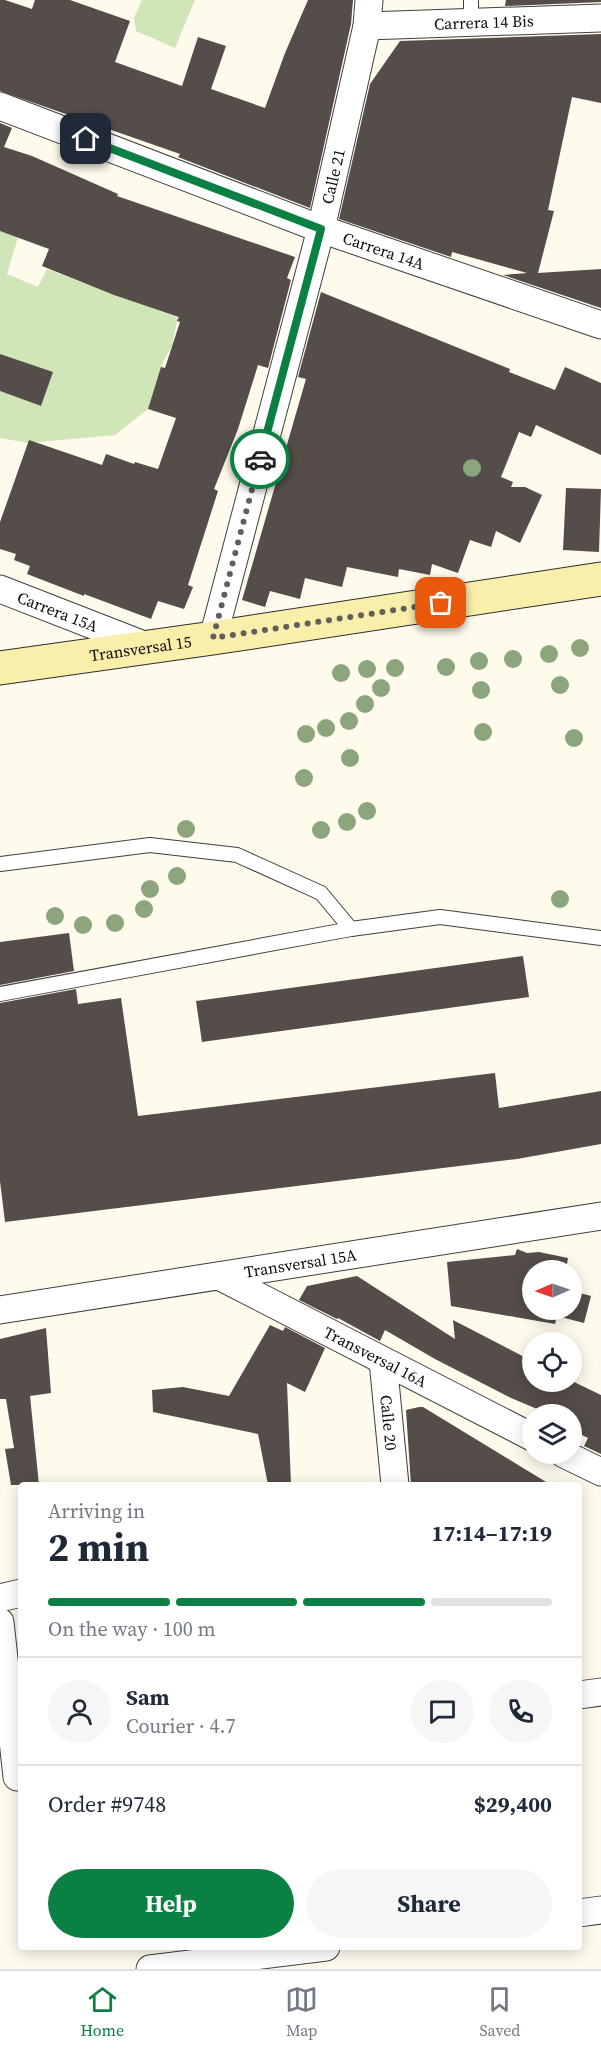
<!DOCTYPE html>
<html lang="en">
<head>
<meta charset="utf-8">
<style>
  :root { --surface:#fff; --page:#f6f6f7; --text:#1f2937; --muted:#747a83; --line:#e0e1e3; --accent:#0b8043 }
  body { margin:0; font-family:"Source Serif 4",serif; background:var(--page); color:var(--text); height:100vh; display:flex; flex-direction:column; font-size:22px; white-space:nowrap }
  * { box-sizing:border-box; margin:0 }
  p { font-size:20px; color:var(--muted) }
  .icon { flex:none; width:33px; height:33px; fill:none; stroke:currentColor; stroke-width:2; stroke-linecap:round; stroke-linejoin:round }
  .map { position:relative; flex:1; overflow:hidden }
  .side { position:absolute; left:18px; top:1482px; width:564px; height:468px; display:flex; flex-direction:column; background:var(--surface); border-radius:6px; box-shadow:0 3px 15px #0003 }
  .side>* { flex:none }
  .needle { width:39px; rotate:268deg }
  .fabs { position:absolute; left:522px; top:1260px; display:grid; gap:12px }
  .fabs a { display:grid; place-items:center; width:60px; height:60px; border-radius:50%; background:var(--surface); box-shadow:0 3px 15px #0003; font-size:30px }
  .pin { position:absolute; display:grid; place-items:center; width:51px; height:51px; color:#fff; margin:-26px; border-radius:12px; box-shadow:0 3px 9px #0006 }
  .courier { position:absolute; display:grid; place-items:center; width:60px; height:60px; margin:-30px; border:4px solid #0b8043; border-radius:50%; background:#fff; color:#222; box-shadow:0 2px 8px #0007 }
  .head em { font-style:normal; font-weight:700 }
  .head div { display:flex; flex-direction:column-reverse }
  .head { display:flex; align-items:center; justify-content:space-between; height:102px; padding:0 30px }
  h1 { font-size:39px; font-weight:700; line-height:45px }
  .bar { display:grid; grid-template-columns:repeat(4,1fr); gap:9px 6px; align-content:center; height:72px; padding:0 30px }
  .bar i { height:8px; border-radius:4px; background:var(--line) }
  .bar .on { background:var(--accent) }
  .bar p { grid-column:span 4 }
  .line { display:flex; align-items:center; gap:15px; padding:0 30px; border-top:2px solid var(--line) }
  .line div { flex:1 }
  .round { display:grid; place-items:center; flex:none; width:63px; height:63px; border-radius:32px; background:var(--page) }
  .primary-button { display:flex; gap:12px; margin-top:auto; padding:12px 30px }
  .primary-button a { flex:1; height:69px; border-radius:36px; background:var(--accent); color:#fff; font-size:24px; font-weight:700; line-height:69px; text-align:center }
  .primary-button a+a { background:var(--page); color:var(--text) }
  .dock { display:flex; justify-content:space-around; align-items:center; height:84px; border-top:2px solid var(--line); background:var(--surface); font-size:16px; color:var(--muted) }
  .dock a { display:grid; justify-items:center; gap:3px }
  .dock .on { color:var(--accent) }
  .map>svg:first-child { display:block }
</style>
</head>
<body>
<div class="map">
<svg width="601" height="1969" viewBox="0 0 601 1969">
  <rect width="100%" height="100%" fill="#fefaec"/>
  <g fill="#d1e6b8">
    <polygon points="142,0 195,0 175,48 136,31 134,18"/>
    <polygon points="118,222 138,298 151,307 185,299 177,321 172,346 163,362 148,409 115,435 29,443 0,438 0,391 41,406 52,373 0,354 0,229 18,237 7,274 38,287 47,269 91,286"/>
  </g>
  <g fill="#544d49">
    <polygon points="0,0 5,0 32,9 35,0 70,0 130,21 115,62 182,86 198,37 226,46 211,89 265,108 285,53 308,0 353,0 351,24 310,208 178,157 180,154 0,91"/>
    <polygon points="506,0 601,0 601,2 505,6"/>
    <polygon points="601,34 601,103 572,97 548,210 554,211 538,273 601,269 601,308 503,275 527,273 452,252 451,257 339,219 370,84 400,41"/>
    <polygon points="0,123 12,128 4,147 32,156 118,194 117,196 295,257 287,278 291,280 268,368 258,365 238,429 214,489 218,491 188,585 193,587 184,609 158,601 151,619 84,594 84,596 27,574 30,566 14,560 16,554 0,549 0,522 29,440 102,465 106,454 134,464 135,462 158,469 176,418 148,409 161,367 165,368 180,322 177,321 179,317 114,295 42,266 49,249 0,231"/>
    <polygon points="321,292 510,369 509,372 555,390 565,367 601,383 601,455 536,425 531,437 519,432 501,477 513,482 511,487 525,487 542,495 520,543 496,531 491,547 470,540 458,573 432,564 430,575 399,569 398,577 347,567 342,587 305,578 300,599 270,591 265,607 242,600 306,379 298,377"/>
    <polygon points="0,354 53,372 41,406 0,391"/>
    <polygon points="566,488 601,489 599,552 563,550"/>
    <polygon points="69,933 74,971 0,985 0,942"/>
    <polygon points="523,956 529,997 202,1042 196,1001"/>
    <polygon points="76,989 78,1004 121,998 138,1116 495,1073 499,1108 601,1091 601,1144 517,1159 5,1222 0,1181 0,1003"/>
    <polygon points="517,1249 527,1253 539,1252 568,1258 566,1270 532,1270 532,1310 572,1310 572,1291 591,1296 584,1323 557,1316 555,1324 451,1306 447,1262 515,1255"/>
    <polygon points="357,1276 455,1339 453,1320 532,1361 532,1382 572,1381 601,1395 601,1454 584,1446 588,1438 572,1430 572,1414 549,1414 511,1398 435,1359 385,1330 380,1341 338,1318 337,1319 299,1300 307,1286"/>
    <polygon points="270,1325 283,1331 285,1327 325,1348 305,1392 287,1383 291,1485 268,1485 258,1434 153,1412 152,1390 183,1387 229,1396"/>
    <polygon points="46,1328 51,1393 30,1396 39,1485 11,1485 5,1449 14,1448 6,1399 0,1399 0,1339"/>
    <polygon points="419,1407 423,1407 551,1485 411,1485 406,1410"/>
  </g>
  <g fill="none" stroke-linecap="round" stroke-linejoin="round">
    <defs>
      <g id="lane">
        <polyline points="471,0 471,22"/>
        <polyline points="0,864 150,845 237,855 321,893 351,929"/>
        <polyline points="0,994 351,929 440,917 601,938"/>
      </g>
      <g id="street">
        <path id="s1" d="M367,26L601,18"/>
        <path id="s2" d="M0,106L321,229L601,325"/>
        <path id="s3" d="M0,589L149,647"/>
        <path id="s4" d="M213,638L321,229L367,26L369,0"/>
        <path id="s5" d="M219,1276L532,1437"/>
        <path id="s6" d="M0,1310L601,1216"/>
        <path id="s7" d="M383,1361L395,1485"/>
        <polyline points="564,1454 601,1472"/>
        <polyline points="0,1598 21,1593"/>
        <polyline points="0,1622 17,1777"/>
        <polyline points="579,1695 601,1692"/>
        <polyline points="579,1913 601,1910"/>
        <polyline points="150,1969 326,1947"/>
      </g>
      <g id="secondary">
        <path id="s8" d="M0,668L213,638L601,579"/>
      </g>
    </defs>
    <use href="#lane" stroke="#3f3f3f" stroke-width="16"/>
    <use href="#street" stroke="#3f3f3f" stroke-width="29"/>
    <use href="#secondary" stroke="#2e2e2e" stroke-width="35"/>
    <use href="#lane" stroke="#fff" stroke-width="14"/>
    <use href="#street" stroke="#fff" stroke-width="27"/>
    <use href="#secondary" stroke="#faeeab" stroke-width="33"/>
  </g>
  <g fill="#8da57c">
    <circle cx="472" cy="468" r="9"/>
    <circle cx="580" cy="648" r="9"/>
    <circle cx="549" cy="654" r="9"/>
    <circle cx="513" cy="659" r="9"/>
    <circle cx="479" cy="661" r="9"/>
    <circle cx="446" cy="667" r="9"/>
    <circle cx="395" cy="668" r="9"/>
    <circle cx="367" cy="669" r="9"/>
    <circle cx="341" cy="673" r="9"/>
    <circle cx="560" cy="685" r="9"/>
    <circle cx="381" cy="688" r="9"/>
    <circle cx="481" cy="690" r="9"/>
    <circle cx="365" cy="704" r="9"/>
    <circle cx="349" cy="721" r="9"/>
    <circle cx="326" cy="728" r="9"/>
    <circle cx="483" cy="732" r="9"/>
    <circle cx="306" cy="734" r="9"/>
    <circle cx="574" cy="738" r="9"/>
    <circle cx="350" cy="758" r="9"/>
    <circle cx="304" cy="778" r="9"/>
    <circle cx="367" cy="811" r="9"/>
    <circle cx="347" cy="822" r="9"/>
    <circle cx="186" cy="829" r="9"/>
    <circle cx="321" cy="830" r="9"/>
    <circle cx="177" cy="876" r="9"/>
    <circle cx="150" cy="889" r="9"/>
    <circle cx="560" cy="899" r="9"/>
    <circle cx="144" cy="909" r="9"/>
    <circle cx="55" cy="916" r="9"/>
    <circle cx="115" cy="923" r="9"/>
    <circle cx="83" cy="925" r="9"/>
  </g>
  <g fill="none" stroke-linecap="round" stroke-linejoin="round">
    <polyline stroke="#615f5a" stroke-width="6" stroke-dasharray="0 10.8" points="260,459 213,638 441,603"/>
    <polyline stroke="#0b8043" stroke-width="8" points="86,139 321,229 260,459"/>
  </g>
  <g text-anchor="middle" stroke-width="6" stroke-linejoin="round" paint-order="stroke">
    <g font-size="16" fill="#0c0c0c" stroke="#fff">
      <text dy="6" stroke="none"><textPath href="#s1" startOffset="117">Carrera 14 Bis</textPath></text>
      <text dy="6" stroke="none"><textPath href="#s4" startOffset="477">Calle 21</textPath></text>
      <text dy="6" stroke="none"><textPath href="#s2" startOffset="410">Carrera 14A</textPath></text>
      <text dy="6" stroke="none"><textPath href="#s3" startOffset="62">Carrera 15A</textPath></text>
      <text dy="6" stroke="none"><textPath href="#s8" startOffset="142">Transversal 15</textPath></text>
      <text dy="6" stroke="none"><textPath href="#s6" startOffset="304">Transversal 15A</textPath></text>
      <text dy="6" stroke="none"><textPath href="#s5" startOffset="176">Transversal 16A</textPath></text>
      <text dy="6" stroke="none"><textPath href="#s7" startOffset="62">Calle 20</textPath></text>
    </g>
  </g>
</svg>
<div class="fabs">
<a><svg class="needle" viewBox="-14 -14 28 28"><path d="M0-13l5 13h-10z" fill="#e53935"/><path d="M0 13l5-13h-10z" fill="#747a83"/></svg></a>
<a><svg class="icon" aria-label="locate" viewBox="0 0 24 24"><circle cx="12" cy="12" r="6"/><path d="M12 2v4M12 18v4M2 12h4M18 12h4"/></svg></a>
<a><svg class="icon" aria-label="layers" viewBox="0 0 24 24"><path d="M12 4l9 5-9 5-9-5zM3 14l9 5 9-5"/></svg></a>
</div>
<div class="pin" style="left:441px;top:603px;background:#ea580c"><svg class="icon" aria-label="bag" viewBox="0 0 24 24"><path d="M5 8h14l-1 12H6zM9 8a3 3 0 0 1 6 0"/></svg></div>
<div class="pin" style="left:86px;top:139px;background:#1f2937"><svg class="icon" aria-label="home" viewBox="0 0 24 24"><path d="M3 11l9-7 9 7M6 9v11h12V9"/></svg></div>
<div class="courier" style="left:260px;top:459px"><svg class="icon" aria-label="car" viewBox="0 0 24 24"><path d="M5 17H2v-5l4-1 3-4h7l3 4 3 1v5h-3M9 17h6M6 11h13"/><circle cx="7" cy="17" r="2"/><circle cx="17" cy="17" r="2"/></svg></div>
<section class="side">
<div class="head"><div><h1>2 min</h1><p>Arriving in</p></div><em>17:14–17:19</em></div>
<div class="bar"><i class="on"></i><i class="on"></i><i class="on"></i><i></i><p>On the way · 100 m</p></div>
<div class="line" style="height:108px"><a class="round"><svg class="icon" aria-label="person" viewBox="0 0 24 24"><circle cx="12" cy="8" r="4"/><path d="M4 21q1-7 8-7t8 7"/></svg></a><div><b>Sam</b><p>Courier · 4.7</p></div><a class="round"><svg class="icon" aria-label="chat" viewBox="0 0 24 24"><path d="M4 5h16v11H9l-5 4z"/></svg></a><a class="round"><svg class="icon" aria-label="phone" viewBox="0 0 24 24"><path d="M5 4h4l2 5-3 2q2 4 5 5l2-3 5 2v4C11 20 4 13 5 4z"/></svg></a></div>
<div class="line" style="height:78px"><div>Order #9748</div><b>$29,400</b></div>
<div class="primary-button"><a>Help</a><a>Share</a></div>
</section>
</div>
<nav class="dock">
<a class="on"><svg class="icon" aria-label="home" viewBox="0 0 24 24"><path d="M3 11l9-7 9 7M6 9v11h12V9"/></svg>Home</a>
<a><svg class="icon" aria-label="map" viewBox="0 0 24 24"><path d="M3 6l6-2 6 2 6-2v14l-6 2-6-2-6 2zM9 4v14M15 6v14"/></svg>Map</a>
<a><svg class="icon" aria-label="saved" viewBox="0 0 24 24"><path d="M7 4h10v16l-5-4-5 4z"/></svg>Saved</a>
</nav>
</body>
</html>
